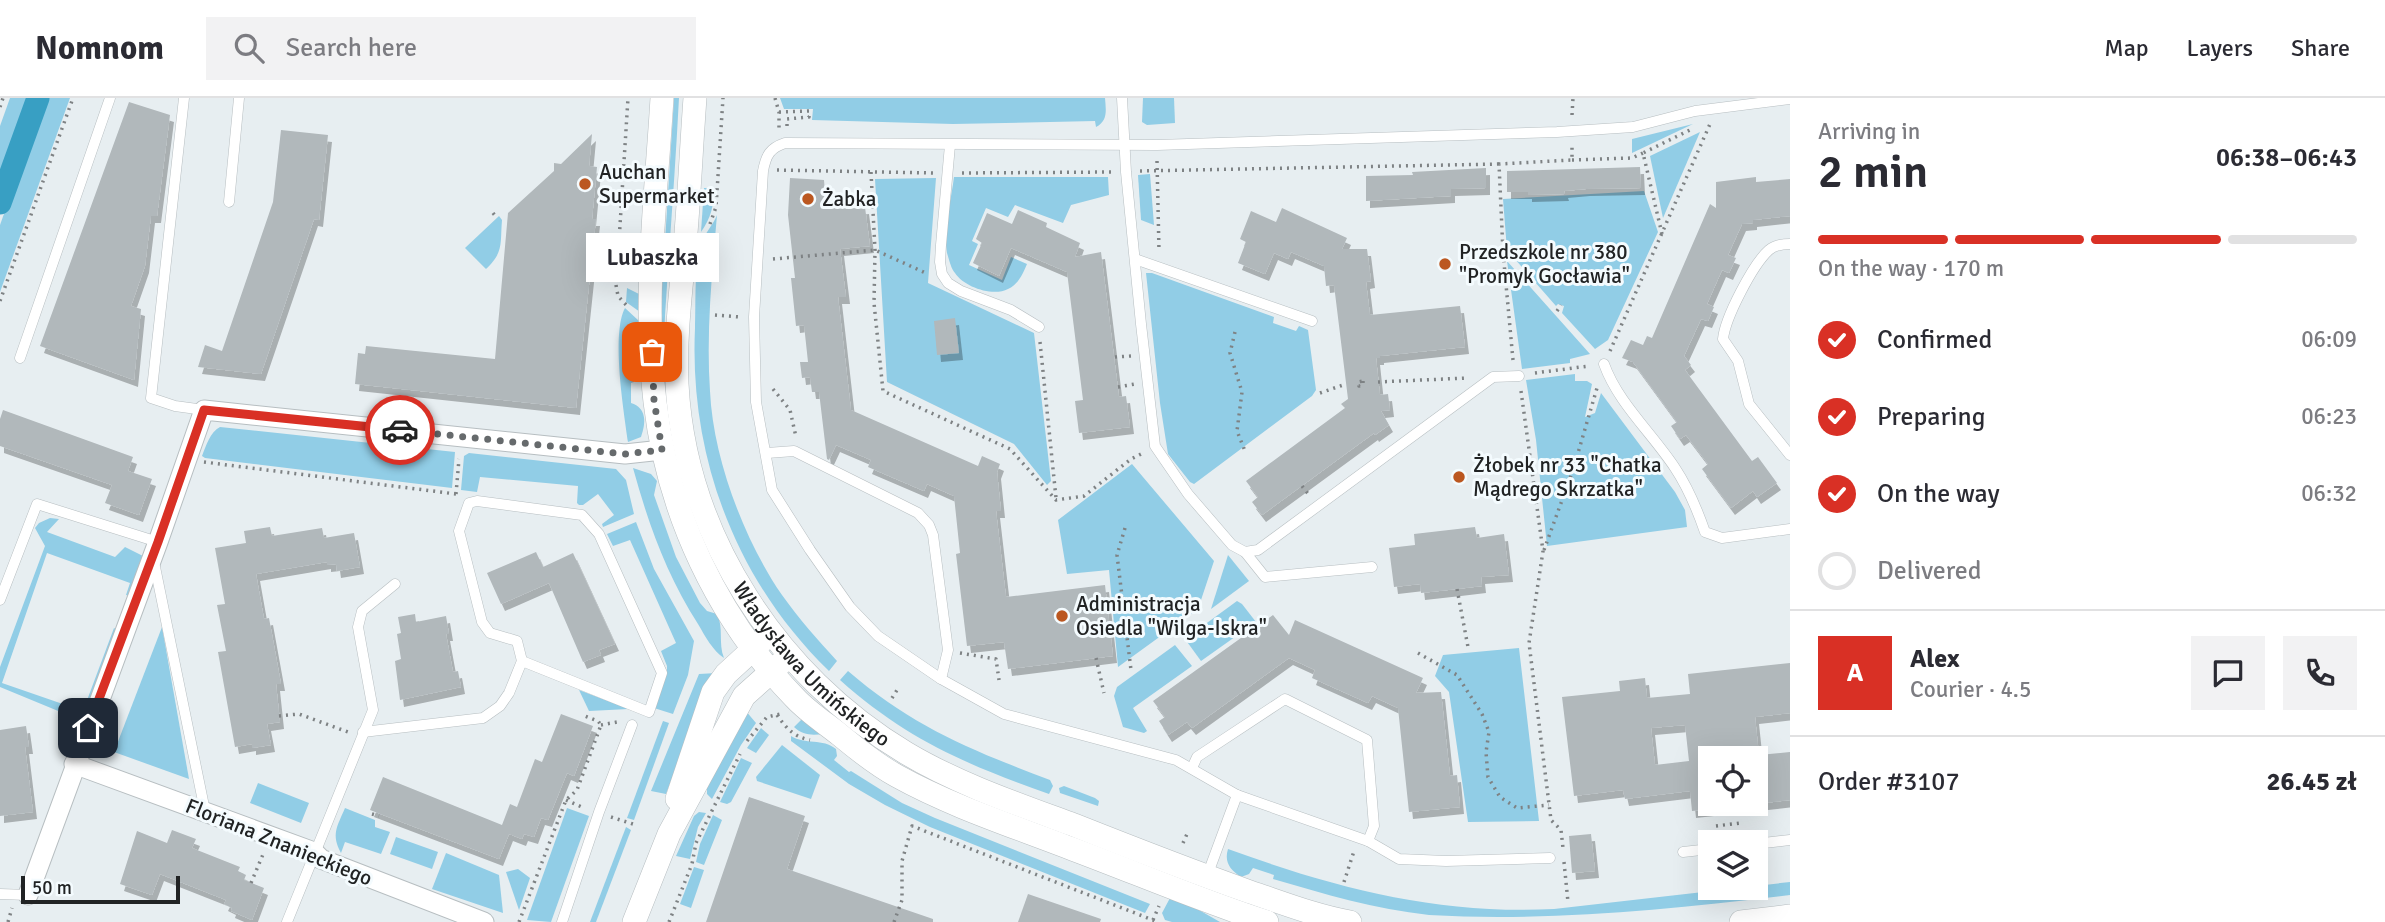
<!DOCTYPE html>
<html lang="en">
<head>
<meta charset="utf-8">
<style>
  :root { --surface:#fff; --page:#f2f2f3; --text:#2b2b33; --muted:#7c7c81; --line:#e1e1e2; --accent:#d93025 }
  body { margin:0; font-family:Signika,sans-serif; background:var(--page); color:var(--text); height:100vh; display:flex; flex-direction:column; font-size:26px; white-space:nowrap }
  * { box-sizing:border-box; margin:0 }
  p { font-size:23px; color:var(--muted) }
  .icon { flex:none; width:38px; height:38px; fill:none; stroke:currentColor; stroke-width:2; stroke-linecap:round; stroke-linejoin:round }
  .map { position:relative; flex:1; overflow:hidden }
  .details { display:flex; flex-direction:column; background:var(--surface); width:595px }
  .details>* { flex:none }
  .fabs { position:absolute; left:1698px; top:648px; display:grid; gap:14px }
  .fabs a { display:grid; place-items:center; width:70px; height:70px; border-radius:0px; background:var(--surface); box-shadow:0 7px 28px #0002; font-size:35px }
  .scale { position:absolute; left:21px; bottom:18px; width:159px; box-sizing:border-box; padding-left:7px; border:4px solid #212324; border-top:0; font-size:19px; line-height:24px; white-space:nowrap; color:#212324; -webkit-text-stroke:5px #f4fbfe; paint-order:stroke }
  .pin { position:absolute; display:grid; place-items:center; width:60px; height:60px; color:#fff; margin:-30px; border-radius:14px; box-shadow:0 4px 10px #0006 }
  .courier { position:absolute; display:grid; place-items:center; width:70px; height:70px; margin:-35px; border:5px solid #d93025; border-radius:50%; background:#fff; color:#222; box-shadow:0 2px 9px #0007 }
  .bubble { position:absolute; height:49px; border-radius:0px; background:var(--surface); box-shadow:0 7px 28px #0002; font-size:23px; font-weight:600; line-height:49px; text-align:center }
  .head em { font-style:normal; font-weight:600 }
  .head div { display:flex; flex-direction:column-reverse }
  .head { display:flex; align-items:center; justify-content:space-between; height:119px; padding:0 28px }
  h1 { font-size:46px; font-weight:600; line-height:52px }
  .bar { display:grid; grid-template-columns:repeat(4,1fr); gap:10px 7px; align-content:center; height:84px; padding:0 28px }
  .bar i { height:9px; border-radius:5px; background:var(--line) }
  .bar .selected { background:var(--accent) }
  .bar p { grid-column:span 4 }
  .line { display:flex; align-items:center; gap:18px; padding:0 28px; border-top:2px solid var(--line) }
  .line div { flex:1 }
  .round { display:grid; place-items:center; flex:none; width:74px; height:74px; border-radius:0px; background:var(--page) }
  ol { padding:0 28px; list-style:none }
  li { display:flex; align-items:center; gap:21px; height:77px }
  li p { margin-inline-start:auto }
  li .icon { padding:7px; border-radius:50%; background:var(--accent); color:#fff; stroke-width:4 }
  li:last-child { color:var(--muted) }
  li i { width:38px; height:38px; border:4px solid var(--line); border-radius:50% }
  header { display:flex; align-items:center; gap:42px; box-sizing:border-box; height:98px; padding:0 35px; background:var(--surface); border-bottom:2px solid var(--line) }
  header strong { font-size:33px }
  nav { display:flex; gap:38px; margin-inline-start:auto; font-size:24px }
  .search { width:490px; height:63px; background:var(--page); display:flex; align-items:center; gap:18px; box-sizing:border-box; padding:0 24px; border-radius:0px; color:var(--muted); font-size:26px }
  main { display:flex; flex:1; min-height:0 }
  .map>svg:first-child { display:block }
</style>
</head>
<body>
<header>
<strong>Nomnom</strong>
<div class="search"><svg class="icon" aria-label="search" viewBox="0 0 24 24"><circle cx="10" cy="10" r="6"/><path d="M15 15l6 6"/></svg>Search here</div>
<nav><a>Map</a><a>Layers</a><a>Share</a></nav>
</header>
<main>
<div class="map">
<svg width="1790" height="824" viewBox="0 0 1790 824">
  <defs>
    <filter id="shadow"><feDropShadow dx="4" dy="7" stdDeviation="0" flood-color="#0004"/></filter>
  </defs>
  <rect width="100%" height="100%" fill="#e7eef1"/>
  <g fill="#91cde6">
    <polygon points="10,0 32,0 0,88 0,28"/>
    <polygon points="45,0 70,0 0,194 0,127"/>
    <path d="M674,0H679C676,57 672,114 668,170C666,211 661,252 665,293C673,377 702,455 748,526L746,529L721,492L686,415L676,385L663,316L658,254Z"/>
    <path d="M780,0H1105C1106,12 1108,23 1096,29L1095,23L953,26L812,22L813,11H784Z"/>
    <polygon points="1143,0 1174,0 1175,25 1147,27 1142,24"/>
    <polygon points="1693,26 1632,55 1632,41"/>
    <polygon points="1700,34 1663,120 1650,58"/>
    <polygon points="1150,76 1154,127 1141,122 1138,77"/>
    <path d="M954,79H1108L1109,97L1071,107L1063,125L1015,107L1008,119L986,110L972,143L978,146L969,167L1002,182L1011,159L1027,166C1023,175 1019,186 1008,191C993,199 964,189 955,175C951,171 949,161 947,155C943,132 951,103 954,79Z"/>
    <polygon points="936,80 928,185 1034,235 1051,383 1047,387 1014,346 887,284 875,81"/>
    <path d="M704,90H714C714,107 711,120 701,134Z"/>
    <polygon points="1644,93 1658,134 1608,242 1595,251 1562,215 1564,208 1558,206 1556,208 1507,152 1503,101"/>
    <path d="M717,117C712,175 706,235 710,293C713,360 744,442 782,497C799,521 818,542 837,563L829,573C736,483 689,359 695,230C696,207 694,166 701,145C705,135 713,127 717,117Z"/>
    <path d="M499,118L502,122C500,146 504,154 486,171L465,150Z"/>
    <polygon points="1507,163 1590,256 1570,261 1570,265 1522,271"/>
    <polygon points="1146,175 1152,175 1274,219 1273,225 1296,233 1299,228 1308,232 1316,292 1312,298 1194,386 1190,384 1168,356 1160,305"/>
    <polygon points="627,190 639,196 640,214 626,204"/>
    <path d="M625,210L639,223L641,238L633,244L634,284L631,285V305C647,310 646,325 641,339L628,344C624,314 611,236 625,210Z"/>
    <polygon points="1575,276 1575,283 1587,283 1592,286 1585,319 1595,315 1601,295 1675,394 1685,412 1687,429 1547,448 1536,342 1526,282"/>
    <path d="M220,329L455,354L452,390L205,360L202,358C206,348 210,334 220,329Z"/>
    <polygon points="469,355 616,371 626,382 634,416 603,429 602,426 614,417 598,396 583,407 579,407 577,405 578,388 480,379 477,394 461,392 464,358"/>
    <polygon points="1132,366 1214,463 1198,511 1118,569 1109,472 1067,476 1058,422"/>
    <path d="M633,370L651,376L657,383L654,397L676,459L700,505L707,513L717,516C724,530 718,545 724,560C713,553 705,538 698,526C667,478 648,425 633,370Z"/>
    <polygon points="50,420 59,421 47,434 115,459 125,449 143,458 130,498 126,497 130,485 47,455 2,585 83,613 114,530 117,532 85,621 80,622 0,589 0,569 45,448 35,430 39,425"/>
    <polygon points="636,424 654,471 694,543 688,577 673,616 654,610 667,574 667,568 661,553 676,545 630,442 613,448 607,436"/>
    <polygon points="1228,457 1249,483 1211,511"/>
    <polygon points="1237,503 1242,506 1256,524 1201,563 1185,541"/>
    <polygon points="162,529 189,681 114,654"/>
    <polygon points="1175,547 1192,568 1133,610 1147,633 1144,635 1123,629 1114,598 1117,589"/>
    <polygon points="1519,550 1539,723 1468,724 1449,594 1435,578 1443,557"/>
    <path d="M848,573C913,629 971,652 1050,682L1053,688L1049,696C967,667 906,641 840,582Z"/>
    <polygon points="717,575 707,588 666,696 651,693 699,576"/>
    <polygon points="579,592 629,611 589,613"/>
    <polygon points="745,612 756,625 741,647 712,701 707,696 707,690"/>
    <path d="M805,618L824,636C813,637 803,638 794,629Z"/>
    <polygon points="663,623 669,625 634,722 627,720"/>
    <polygon points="761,630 769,637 756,655 747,650"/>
    <path d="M791,638C805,647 823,640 836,651L837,658L834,662L849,674L851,673L902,705L935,720L1150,806L1145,815L930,729L885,707L849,686L791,643Z"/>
    <polygon points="782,647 820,677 811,701 757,683 756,679"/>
    <polygon points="741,660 752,665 731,704 727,706 720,704"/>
    <polygon points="258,685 309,705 301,725 250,705"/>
    <polygon points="1064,688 1095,700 1099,703 1098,708 1060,695 1059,690"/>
    <path d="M345,710L375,722V729L390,734L381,756L345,744L341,755C331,736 337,729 345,710Z"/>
    <polygon points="567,710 589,718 551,824 527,822"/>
    <polygon points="699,714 706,715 698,729 690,761 676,758 694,718"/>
    <polygon points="713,717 722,722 704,767 696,764 700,746"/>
    <polygon points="626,729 631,732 596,824 590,824"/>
    <polygon points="396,739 438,754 432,771 390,756"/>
    <path d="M1228,751C1335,790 1439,817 1554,811L1790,784V797C1670,811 1549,824 1429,817C1375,811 1324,796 1273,781L1274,777L1253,770L1249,776L1241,779C1230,772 1224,764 1228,751Z"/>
    <polygon points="446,755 499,777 503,815 432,791"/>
    <polygon points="694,769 704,772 691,810 680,806"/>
    <polygon points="518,771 530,780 519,812 506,774"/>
    <polygon points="1170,800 1192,808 1220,824 1172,824 1165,822 1162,815"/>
  </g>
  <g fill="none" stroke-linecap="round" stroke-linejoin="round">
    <polyline stroke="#389fc3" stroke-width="23" points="0,105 38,0"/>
  </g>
  <g fill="#b1b8bb" fill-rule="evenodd" filter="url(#shadow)">
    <polygon points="129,4 170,17 157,118 151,118 145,168 131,208 141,211 134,282 40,248"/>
    <polygon points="281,32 328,37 319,122 314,121 261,276 198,269 205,247 222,253 273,104"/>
    <polygon points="592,36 589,68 597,69 592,121 596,121 576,310 355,286 358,255 365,256 366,248 495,261 508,115 554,73 554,65 561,66"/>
    <polygon points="1640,69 1641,90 1586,91 1564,93 1565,96 1528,97 1528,94 1507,94 1507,73"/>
    <polygon points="1486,70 1486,90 1451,91 1451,98 1366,103 1366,78 1413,77 1412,74"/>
    <polygon points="1756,79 1756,84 1790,81 1790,118 1753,122 1753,125 1742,126 1728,157 1736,160 1729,175 1722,172 1707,206 1714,209 1708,223 1701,221 1684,258 1691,267 1685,272 1752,363 1758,359 1777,385 1757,399 1753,393 1731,410 1702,371 1708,366 1686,337 1680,341 1671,328 1677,324 1633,264 1622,260 1631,242 1643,247 1647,238 1652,240 1710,106 1716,110 1716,84"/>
    <polygon points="790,80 824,82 826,108 845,106 846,111 865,109 870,148 840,151 846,199 838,199 851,312 978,368 982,358 1000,366 997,374 1001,413 996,413 1006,499 1105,487 1113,558 1008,571 1004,544 967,548 956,456 960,455 954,398 927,386 924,393 868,369 871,362 836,347 829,362 827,361 819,294 812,294 810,279 802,280 800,264 808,264 804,227 796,228 791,180 795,180 788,117"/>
    <polygon points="1282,110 1347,140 1342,151 1367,151 1371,183 1366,184 1370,217 1460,208 1465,249 1380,258 1380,260 1376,260 1380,297 1388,296 1390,312 1381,313 1389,327 1375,337 1374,335 1262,417 1252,404 1258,399 1246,383 1345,310 1341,306 1348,301 1334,187 1326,188 1324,168 1291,154 1288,161 1274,155 1265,176 1238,165 1246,144 1240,141 1251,113 1276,124"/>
    <polygon points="1018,112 1047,125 1046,129 1080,145 1075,159 1101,154 1119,299 1126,298 1130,329 1079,335 1075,303 1083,302 1067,174 1011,150 999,178 973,165 982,145 976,141 987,115 1012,126"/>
    <polygon points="955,220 959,255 937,257 934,223"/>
    <polygon points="3,312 133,359 128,373 152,381 139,417 105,405 112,387 0,348 0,321"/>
    <polygon points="270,429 272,438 322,430 324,440 354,435 360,469 337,473 336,466 327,467 327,464 256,476 264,521 269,520 281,586 276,586 280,624 267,626 271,647 252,650 252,646 235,649 218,554 226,553 217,507 225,506 215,450 246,445 244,433"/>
    <polygon points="1475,429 1477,440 1504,436 1509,477 1481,479 1482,488 1457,491 1421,495 1420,486 1394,489 1389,450 1415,447 1414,436"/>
    <polygon points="536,454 543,469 573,455 615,546 599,552 601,557 583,564 549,485 501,506 487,475"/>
    <polygon points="415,516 416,524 446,518 449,536 446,536 453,574 458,573 461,589 400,602 395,563 401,561 397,536 401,535 398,519"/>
    <polygon points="1273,517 1289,537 1295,522 1423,580 1416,595 1441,594 1450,678 1457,677 1460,709 1409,714 1398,610 1372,598 1368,605 1312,580 1315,572 1289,560 1192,630 1187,624 1168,637 1159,623 1165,619 1153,603"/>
    <path d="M1790,565V615L1755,619L1759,657L1790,654V702L1755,706V660H1710V711L1692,713L1690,693L1625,701L1623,692L1574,698L1562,599L1620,593L1619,583L1645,580L1647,600L1690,596L1688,576ZM1685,627L1689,663L1655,667L1651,630Z"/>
    <polygon points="561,616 593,628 574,678 567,675 548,722 541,720 534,739 524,736 522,741 509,736 499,761 370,712 383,679 502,727 510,706 517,709 535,661 542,664"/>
    <polygon points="26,628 29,649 25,649 33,714 0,718 0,632"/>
    <polygon points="749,699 805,718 787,771 933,821 933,824 706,824"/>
    <polygon points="172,732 196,741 192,750 240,769 238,773 246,777 244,782 264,790 252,822 231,813 232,810 224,806 226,802 160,776 152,797 120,786 137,733 167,745"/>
    <polygon points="1591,736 1595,773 1572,775 1569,738"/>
    <polygon points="1028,796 1101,821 1100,824 1018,824"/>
  </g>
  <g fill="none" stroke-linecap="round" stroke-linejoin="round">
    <defs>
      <g id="service">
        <polyline points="184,0 151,300 175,308 204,312"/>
        <polyline points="1122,0 1126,74 1141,226 1155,348 1188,396 1232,447 1245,454 1265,479 1372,469"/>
        <polyline points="950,47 941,147 940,164 942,176 948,185 961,193 1011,212 1039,229"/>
        <polyline points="229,104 239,0"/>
        <path d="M1790,146C1782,146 1775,147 1769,152C1753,166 1725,220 1723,241L1738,263L1749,306L1790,357"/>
        <polyline points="1135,161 1312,223"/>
        <polyline points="617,174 651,176"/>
        <polyline points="20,260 110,0"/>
        <path d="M1604,266C1618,305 1652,335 1675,370C1689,391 1697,411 1705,434L1722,440L1790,431"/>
        <polyline points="767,355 794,353 918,415 929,427 933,437 948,552 941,581"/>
        <polyline points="1245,454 1258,452 1493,279 1519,278"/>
        <polyline points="154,464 205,713"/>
        <polyline points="0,502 37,406 158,444"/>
        <polyline points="363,634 483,620 500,608 509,595 522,563 517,543 490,535 482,524 459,433 469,405 477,403 582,417 599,436 662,575 649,614 522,563"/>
        <polyline points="1192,670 1197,659 1285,601 1367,642 1374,728 1368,743"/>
        <polyline points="1755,746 1790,742"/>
        <polyline points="1683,754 1710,751"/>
        <path d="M1550,760L1446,763L1399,761L1368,743L1237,697L1176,662L1004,616L941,581L878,538L850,509L810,452L772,392L756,304L754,219L763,73C766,57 770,50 785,45L1157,47L1557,34L1633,29L1695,13L1790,1"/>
        <polyline points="1207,778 1237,697"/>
        <polyline points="0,796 28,797"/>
        <polyline points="287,824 373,612 358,529 362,513 395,486"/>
        <polyline points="562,824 599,714 632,627"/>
      </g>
      <g id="minor">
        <polyline points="74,666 314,754 321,761 484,824"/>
        <polyline points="28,797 158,444 204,312 625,356 662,352"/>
      </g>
      <g id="tertiary">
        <path d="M662,0C656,100 643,204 655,304C668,415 717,520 795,600C808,614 825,625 840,637C858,652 877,667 897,678C953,709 1016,729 1075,752C1139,776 1202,803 1267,824"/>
        <path id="s1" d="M695,0C691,53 689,106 684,158C680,201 675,242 677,286C685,437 777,578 906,655C958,686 1017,706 1074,727C1132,750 1191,773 1250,794C1283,805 1316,818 1350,824"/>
        <polyline points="677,701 713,594 726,576 763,542"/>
        <polyline points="634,824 669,736 744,598 781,565"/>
        <polyline points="1741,824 1790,818"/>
      </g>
    </defs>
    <use href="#service" stroke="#b7bec1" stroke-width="11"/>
    <use href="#minor" stroke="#b7bec1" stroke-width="21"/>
    <use href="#tertiary" stroke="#b7bec1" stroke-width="24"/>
    <g stroke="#7e8284" stroke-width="3.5" stroke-dasharray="2 5" stroke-linecap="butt">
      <polyline points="775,0 779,14 779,31"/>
      <polyline points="0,9 3,0"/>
      <polyline points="779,14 809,13 809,19 787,21 787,30"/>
      <polyline points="1572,17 1573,0"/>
      <polyline points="1572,62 1632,60 1643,55"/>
      <polyline points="1157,63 1159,153"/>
      <polyline points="777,72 933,75"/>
      <polyline points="1140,73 1499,66"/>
      <polyline points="871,74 875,152 874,205 883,293 1010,351 1056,402 1084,398 1131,361 1141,356"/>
      <polyline points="962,75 1112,74"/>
      <polyline points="493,115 497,120"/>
      <polyline points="710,126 716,109 723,0"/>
      <polyline points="1662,136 1643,55 1694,30"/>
      <polyline points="618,159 628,0"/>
      <polyline points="773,161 875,152 928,176"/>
      <polyline points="616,187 618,198 629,210"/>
      <polyline points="0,203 73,0"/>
      <polyline points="1557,213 1561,207"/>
      <polyline points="715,217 740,219"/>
      <polyline points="1235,234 1230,255 1242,294 1237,333 1245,353"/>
      <polyline points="1040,244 1056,400"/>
      <polyline points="1610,253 1710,26"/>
      <polyline points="1115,259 1131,258"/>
      <polyline points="1513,262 1503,154 1499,66 1572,62 1572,46"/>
      <polyline points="1535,275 1589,268"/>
      <polygon points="1363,283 1363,287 1359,288 1358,284"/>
      <polyline points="1378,284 1467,280"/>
      <polyline points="1118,289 1135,286"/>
      <polyline points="773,291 790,312 796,339"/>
      <polyline points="1521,293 1543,453 1529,545 1551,722 1561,732 1563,750"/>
      <polyline points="1320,295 1346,286"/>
      <polyline points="204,364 456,396"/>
      <polyline points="1302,388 1309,397"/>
      <polyline points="456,396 459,361"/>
      <polyline points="1125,430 1117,457 1131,572"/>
      <polyline points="1544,452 1573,372 1597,290"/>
      <polyline points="1457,491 1468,549"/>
      <polyline points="960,555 996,561 999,582"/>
      <polyline points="1418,555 1457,577 1482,616 1489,634 1486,654 1488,679 1500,699 1517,710 1549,707"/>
      <polyline points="1096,560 1104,595"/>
      <polyline points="892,600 897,592"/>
      <path d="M777,617C786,630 794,639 810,642"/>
      <polyline points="279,618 299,616 348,634"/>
      <polyline points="601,627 617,624"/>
      <polyline points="747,643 767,619 780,616"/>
      <polyline points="566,702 584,710"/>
      <polyline points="372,716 379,718"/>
      <polyline points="611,719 636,727"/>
      <polyline points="1716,728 1740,725"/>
      <polyline points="1183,745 1187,736"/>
      <polyline points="1564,764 1568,804"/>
      <polyline points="1344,784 1354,753"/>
      <polyline points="251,785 264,754"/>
      <polyline points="1153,822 1159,808"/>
      <polyline points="8,824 12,810"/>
      <polyline points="519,824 566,702 577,692 601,627 598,623 585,618"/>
      <polyline points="669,824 692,766 696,745 740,656"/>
      <polyline points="894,824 902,802 902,763 912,728 1158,824"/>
    </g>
    <use href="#service" stroke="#fff" stroke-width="10"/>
    <use href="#minor" stroke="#fff" stroke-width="19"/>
    <use href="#tertiary" stroke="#fff" stroke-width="23"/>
  </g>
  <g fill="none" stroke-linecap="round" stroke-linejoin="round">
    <polyline stroke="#666a6c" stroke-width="7" stroke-dasharray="0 12.6" points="400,332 625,356 662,352 654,302 652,254"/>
    <polyline stroke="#d93025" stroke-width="9" points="88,630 158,444 204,312 400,332"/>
  </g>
  <g fill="#bb5720" stroke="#f4fbfe" stroke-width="2.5">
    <circle cx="585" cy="86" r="7"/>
    <circle cx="808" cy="101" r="7"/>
    <circle cx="1445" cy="166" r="7"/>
    <circle cx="1459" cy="379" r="7"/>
    <circle cx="1062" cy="518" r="7"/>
  </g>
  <g text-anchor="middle" stroke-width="6" stroke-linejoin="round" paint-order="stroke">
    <g font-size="21" fill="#212324" stroke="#f4fbfe" text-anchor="start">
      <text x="599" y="81">Auchan<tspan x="599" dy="24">Supermarket</tspan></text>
      <text x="822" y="108">Żabka</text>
      <text x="1459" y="161">Przedszkole nr 380<tspan x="1459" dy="24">"Promyk Gocławia"</tspan></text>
      <text x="1473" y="374">Żłobek nr 33 "Chatka<tspan x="1473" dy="24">Mądrego Skrzatka"</tspan></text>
      <text x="1076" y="513">Administracja<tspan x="1076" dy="24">Osiedla "Wilga-Iskra"</tspan></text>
    </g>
    <g font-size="21" fill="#212324" stroke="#f4fbfe">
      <text dy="7" stroke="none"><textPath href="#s1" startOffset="607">Władysława Umińskiego</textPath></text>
      <text transform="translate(279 744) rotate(22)" y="7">Floriana Znanieckiego</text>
    </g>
  </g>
</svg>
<div class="fabs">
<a><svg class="icon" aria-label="locate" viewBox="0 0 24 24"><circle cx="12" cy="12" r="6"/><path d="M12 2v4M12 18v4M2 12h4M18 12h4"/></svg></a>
<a><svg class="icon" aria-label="layers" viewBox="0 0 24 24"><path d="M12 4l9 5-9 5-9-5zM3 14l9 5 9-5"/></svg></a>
</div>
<div class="scale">50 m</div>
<div class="pin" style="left:652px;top:254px;background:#ea580c"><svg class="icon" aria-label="bag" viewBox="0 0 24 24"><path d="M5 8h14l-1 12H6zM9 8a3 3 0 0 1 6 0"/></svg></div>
<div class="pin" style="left:88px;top:630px;background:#1f2937"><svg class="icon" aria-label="home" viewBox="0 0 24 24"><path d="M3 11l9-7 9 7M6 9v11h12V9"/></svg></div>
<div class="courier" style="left:400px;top:332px"><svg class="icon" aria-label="car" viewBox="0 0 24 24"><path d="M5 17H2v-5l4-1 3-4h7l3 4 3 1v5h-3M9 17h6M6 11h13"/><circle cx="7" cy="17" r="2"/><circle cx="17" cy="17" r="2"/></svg></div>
<div class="bubble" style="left:586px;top:135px;width:133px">Lubaszka</div>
</div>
<section class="details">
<div class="head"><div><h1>2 min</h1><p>Arriving in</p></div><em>06:38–06:43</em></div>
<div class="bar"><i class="selected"></i><i class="selected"></i><i class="selected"></i><i></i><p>On the way · 170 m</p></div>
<ol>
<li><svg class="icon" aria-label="check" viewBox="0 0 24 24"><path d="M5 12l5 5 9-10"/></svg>Confirmed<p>06:09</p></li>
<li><svg class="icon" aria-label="check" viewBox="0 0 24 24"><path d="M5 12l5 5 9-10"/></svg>Preparing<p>06:23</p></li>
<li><svg class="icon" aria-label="check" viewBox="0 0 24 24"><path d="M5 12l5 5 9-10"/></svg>On the way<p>06:32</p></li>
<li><i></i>Delivered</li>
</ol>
<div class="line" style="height:126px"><b class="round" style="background:var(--accent);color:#fff">A</b><div><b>Alex</b><p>Courier · 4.5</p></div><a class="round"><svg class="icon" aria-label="chat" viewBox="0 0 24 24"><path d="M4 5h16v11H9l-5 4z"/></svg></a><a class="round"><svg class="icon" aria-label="phone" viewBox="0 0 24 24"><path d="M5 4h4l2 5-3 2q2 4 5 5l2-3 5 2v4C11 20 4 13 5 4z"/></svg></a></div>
<div class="line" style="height:91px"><div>Order #3107</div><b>26.45 zł</b></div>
</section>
</main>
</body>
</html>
